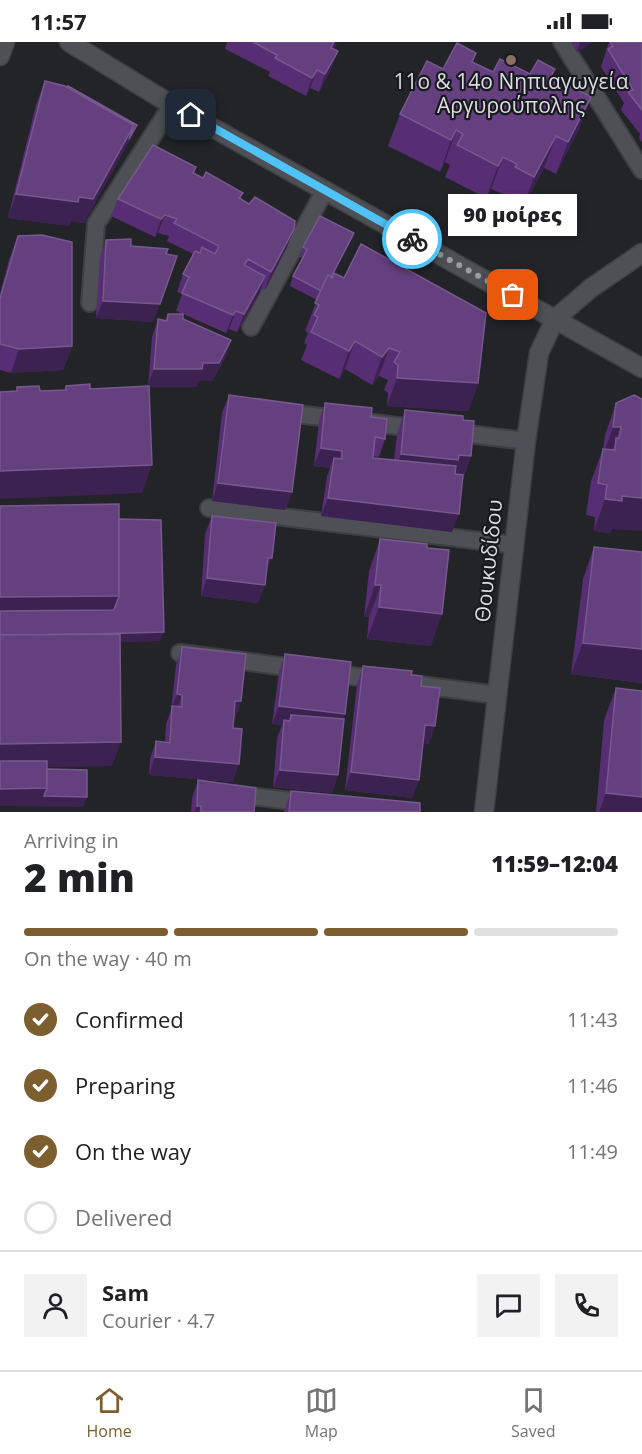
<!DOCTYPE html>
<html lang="en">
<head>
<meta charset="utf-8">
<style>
  :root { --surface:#fff; --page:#f2f2f2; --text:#202124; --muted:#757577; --line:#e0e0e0; --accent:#7c5e2f }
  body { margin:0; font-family:"Open Sans",sans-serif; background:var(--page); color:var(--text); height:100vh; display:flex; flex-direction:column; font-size:22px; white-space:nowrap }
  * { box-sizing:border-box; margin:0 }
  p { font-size:20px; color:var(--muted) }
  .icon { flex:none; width:33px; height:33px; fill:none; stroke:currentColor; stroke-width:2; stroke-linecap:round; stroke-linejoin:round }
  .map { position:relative; height:770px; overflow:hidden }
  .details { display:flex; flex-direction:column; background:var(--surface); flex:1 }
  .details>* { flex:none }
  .pin { position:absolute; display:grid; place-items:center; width:51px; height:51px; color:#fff; margin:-26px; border-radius:12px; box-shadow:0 3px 9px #0006 }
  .courier { position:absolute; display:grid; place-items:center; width:60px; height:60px; margin:-30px; border:4px solid #4fc3f7; border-radius:50%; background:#fff; color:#222; box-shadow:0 2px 8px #0007 }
  .bubble { position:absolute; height:42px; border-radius:0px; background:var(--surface); box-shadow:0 3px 9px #0003; font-size:20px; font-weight:800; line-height:42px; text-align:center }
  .headline em { font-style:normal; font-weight:800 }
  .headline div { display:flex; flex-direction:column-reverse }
  .headline { display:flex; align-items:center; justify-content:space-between; height:102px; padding:0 24px }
  h1 { font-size:39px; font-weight:800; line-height:45px }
  .bar { display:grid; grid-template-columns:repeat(4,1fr); gap:9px 6px; align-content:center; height:72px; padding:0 24px }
  .bar i { height:8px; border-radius:4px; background:var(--line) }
  .bar .current { background:var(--accent) }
  .bar p { grid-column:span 4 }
  .line { display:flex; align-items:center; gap:15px; padding:0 24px; border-top:2px solid var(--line) }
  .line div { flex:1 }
  .round { display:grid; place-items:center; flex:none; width:63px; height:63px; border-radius:0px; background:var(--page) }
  ol { padding:0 24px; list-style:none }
  li { display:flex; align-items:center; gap:18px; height:66px }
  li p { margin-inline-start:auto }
  li .icon { padding:6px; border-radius:50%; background:var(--accent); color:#fff; stroke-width:4 }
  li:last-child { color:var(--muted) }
  li i { width:33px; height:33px; border:3px solid var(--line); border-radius:50% }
  .status { display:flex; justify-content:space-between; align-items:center; height:42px; padding:0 30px; background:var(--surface); direction:ltr }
  .status svg { height:16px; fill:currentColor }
  .tab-bar { display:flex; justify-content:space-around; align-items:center; height:84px; border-top:2px solid var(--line); background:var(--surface); font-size:16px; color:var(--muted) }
  .tab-bar a { display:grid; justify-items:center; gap:3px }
  .tab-bar .current { color:var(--accent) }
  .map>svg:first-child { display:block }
</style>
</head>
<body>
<div class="status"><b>11:57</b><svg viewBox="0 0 49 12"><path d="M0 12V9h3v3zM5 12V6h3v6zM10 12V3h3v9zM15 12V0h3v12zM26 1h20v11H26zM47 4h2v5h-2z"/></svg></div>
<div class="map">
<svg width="642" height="770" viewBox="0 0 642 770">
  <rect width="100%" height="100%" fill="#222428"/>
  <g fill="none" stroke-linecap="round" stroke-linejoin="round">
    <defs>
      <g id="service">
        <polyline points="562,0 642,128"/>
        <polyline points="90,261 96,182 172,63"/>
        <polyline points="251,285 325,148"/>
        <polyline points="304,373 340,377"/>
        <polyline points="366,380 421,387"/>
        <polyline points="452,390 526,399"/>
        <polyline points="209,466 514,503"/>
        <polyline points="180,611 303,627"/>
        <polyline points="328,631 497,653"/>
        <polyline points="233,752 309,761"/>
      </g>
      <g id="minor">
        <polyline points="69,0 172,63 642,326"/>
        <polyline points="484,770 526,399 539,311 555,277 591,246 642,211"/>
      </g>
      <polyline id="tertiary" points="0,14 5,0"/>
    </defs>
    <use href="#service" stroke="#3d3f42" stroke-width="20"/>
    <use href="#minor" stroke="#3d3f42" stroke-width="21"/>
    <use href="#tertiary" stroke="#3d3f42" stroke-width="21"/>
    <use href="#service" stroke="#4e5056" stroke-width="16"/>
    <use href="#minor" stroke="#4e5056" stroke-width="18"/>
    <use href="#tertiary" stroke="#4e5056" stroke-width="18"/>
  </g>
  <g fill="#572d73">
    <polygon points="227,0 337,0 334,7 338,9 331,27 319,50 310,46 306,54 268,34 270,30 225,7"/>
    <polygon points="571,0 593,0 577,10"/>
    <polygon points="609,0 642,0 642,100 639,96 640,92 621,68 624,61 601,25"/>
    <polygon points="473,20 493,30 530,32 555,27 552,35 591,55 579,87 556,132 544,126 522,167 503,157 505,153 491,147 486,156 445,135 450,123 445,120 440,130 388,104 400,72 443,27"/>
    <polygon points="45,39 137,83 133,92 84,181 71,179 69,184 8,176 36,63"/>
    <polygon points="196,125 194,132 203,136 243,151 240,157 287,205 265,248 261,245 259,252 237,290 229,287 226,291 183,272 183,277 231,298 225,316 212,339 198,339 196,345 149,345 142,451 16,349 17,345 40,349 64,348 66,344 90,347 148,345 152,295 158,277 165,279 168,272 183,272 176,269 182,252 177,250 183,232 193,212 167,199 169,194 158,191 155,195 111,174 118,157"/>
    <polygon points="18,194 72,304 63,328 11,331 0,328 0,251 9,218"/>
    <polygon points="106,198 131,204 153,280 96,276 100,216"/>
    <polygon points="350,200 334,231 478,341 468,369 387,364 388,351 384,348 388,338 379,334 372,343 345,327 339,337 301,318 307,303 304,301 308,291 305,289 317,258 290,244 293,234 303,216 300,215 303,205"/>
    <polygon points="229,353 292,450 285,468 212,459 222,371"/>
    <polygon points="634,353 612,487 610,491 594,489 595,475 586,473 591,439 603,407 605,393 616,361"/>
    <polygon points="325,361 371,375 385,397 379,415 373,414 373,416 394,418 397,392 405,368 463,378 471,414 463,437 452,490 321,474 327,434 330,426 314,424 319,379"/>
    <polygon points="212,474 266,532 258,561 201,554 205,492"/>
    <polygon points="380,497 431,604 367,597 369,575 364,575 369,529"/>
    <polygon points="594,505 642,510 642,641 571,632 583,537"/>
    <polygon points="182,605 241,659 235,677 233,677 233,740 149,733 150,717 156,699 165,700 166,682 171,668 176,623"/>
    <polygon points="285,612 345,672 343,677 338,733 332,751 273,745 277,696 282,683 272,682 279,630"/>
    <polygon points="363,624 411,633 421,644 429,702 423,701 419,738 412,756 345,748 357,642"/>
    <polygon points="616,646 642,770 596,770 604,678"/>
    <polygon points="198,738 254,770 191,770 192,756"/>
    <polygon points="291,749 420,770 284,770"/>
  </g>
  <g fill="#3c2250">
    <polygon points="334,0 337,0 325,23 331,6"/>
    <polygon points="580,0 593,0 577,10"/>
    <polygon points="338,9 331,27 319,50 325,32"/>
    <polygon points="317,28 310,46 306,54 312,36"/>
    <polygon points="591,55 579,87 556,132 568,100"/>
    <polygon points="134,83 125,107 84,181 71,179 69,184 8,176 16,152 79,155"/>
    <polygon points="137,83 133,92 125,107 129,97"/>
    <polygon points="456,88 445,120 440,130 451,98"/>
    <polygon points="556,94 544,126 522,167 534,135"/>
    <polygon points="503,115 491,147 486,156 498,124"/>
    <polygon points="165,173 158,191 155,195 161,177"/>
    <polygon points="294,187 287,205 265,248 271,230"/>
    <polygon points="354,191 350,200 320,260 323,250"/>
    <polygon points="265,234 259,252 237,290 244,272"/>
    <polygon points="103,259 160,262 153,280 96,276"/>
    <polygon points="236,269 229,287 226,291 233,273"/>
    <polygon points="231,298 225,316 212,339 198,339 196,345 147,345 154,327 203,321"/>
    <polygon points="355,299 345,327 339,337 349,309"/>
    <polygon points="72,304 63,328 11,331 19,307"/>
    <polygon points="389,306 379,334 372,343 382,315"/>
    <polygon points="397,336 478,341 468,369 387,364"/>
    <polygon points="613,385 621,385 609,417 602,417"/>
    <polygon points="321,406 342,409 336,427 334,416 330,426 314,424"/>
    <polygon points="401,412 459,413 471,414 462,438 392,436"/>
    <polygon points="152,423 142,451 0,457 0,429"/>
    <polygon points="218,441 292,450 285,468 212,459"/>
    <polygon points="622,454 642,456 642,489 612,487 610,491 594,489 605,457"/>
    <polygon points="328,456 459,472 452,490 321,474"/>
    <polygon points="268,516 272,516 265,534"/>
    <polygon points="207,536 265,543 258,561 201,554"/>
    <polygon points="375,543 381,543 369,575 364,575"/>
    <polygon points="119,554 111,578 0,579 0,555"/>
    <polygon points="379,565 442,572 431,604 367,597"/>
    <polygon points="164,590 160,599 0,605 0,596"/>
    <polygon points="583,601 642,607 642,641 571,632"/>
    <polygon points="177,652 182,653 176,671 172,665"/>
    <polygon points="235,659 241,659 235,677 228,677"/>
    <polygon points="279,664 345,672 339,689 290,679 291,673 287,683 284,678 282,683 272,682"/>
    <polygon points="425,683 435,684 429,702 419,701"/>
    <polygon points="121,700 112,724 0,726 0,702"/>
    <polygon points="155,715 239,722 233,740 149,733"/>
    <polygon points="280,728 338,733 332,751 273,745"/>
    <polygon points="351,730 419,738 412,756 345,748"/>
    <polygon points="47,746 87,755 83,765 0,764 0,747"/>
    <polygon points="606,751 642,755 642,770 599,770"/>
    <polygon points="197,764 201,764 199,770 194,770"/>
  </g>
  <g fill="#65407f" stroke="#77588e" stroke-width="1.5">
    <polygon points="253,0 334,0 331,6 338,9 325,32 317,28 312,36 275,16 277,13"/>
    <polygon points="610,0 642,0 642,68 628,50 633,48 608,7 613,4"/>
    <polygon points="457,1 476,11 472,20 493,30 500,17 530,32 538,18 555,27 551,34 591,55 568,100 556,94 534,135 515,125 517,122 503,115 498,124 457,103 463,92 456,88 451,98 400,72 427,19 443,27"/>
    <polygon points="45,39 65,44 134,83 93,157 79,155 78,160 16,152"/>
    <polygon points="68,44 137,83 129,97 134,83 67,45"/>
    <polygon points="153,103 196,125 193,131 203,136 206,130 243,151 239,156 249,162 255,155 295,179 294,187 271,230 248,217 244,223 265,234 244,272 236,269 233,273 182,251 189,235 183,232 195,209 200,211 202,205 215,212 219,204 174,181 177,177 165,173 161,177 118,157"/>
    <polygon points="320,174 354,191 331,235 328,233 321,249 293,234 307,208 303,205"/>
    <polygon points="42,193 72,200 72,304 19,307 0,302 0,257 18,194"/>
    <polygon points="131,197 131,204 168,207 166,212 177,214 160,262 103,259 106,198"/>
    <polygon points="361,202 486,271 478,341 397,336 398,323 394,320 400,310 389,306 382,315 355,299 349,309 311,290 318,275 314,273 319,263 315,261 328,233 332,236 334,231 344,236"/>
    <polygon points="168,272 183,272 183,277 231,298 219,321 203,321 202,327 154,327 158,277 167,279"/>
    <polygon points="90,342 90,347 149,344 152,423 0,429 0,350 17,349 17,345 39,344 40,349 66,348 66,344"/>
    <polygon points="229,353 303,363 292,450 218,441"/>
    <polygon points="634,353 642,357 642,456 622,454 622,459 605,457 607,443 598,441 603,407 615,408 616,396 619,396 621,385 613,385 616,361"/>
    <polygon points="325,361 372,366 371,375 387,377 385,397 375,395 373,416 456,424 455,432 463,433 459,472 328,456 334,416 342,417 342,409 321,406"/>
    <polygon points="405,368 463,374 463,378 474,379 471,414 459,413 458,418 401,412"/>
    <polygon points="119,462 119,554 0,555 0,464"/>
    <polygon points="212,474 276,481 272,516 268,516 265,543 207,536"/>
    <polygon points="119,477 161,478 164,590 96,592 0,593 0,569 114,568 119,554"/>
    <polygon points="380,497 427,502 427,506 449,508 442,572 379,565 381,543 375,543"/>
    <polygon points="594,505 642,510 642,607 583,601"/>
    <polygon points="120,592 121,700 0,702 0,593"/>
    <polygon points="182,605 246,612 241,659 235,659 233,686 242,687 239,722 155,715 156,699 170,701 172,664 182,665 182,653 177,652"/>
    <polygon points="285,612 351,620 345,672 279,664"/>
    <polygon points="363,624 412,629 411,633 422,634 421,644 440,646 435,684 425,683 419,738 351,730"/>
    <polygon points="616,646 642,649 642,755 606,751"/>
    <polygon points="291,673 344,677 338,733 280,728 284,678 290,679"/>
    <polygon points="0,719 47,719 47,746 0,747"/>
    <polygon points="47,727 87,728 87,755 44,754 47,746"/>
    <polygon points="198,738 256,746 254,770 201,770 201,764 197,764"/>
    <polygon points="291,749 420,761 420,770 289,770"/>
  </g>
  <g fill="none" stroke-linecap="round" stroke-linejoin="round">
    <polyline stroke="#9a9c9f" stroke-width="6" stroke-dasharray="0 10.8" points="412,197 513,253"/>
    <polyline stroke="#4fc3f7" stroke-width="8" points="191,73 412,197"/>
  </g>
  <circle fill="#8d6e63" stroke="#181a1f" stroke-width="2" cx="511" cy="18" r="6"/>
  <g text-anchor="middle" stroke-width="4.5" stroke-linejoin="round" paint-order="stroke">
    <g font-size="21" fill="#dadcdf" stroke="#181a1f">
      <text x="511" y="47">11ο &amp; 14ο Νηπιαγωγεία<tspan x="511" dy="24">Αργυρούπολης</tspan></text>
    </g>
    <g font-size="21" fill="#dadcdf" stroke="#181a1f">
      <text transform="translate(489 519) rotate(-84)" y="7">Θουκυδίδου</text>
    </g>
  </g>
</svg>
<div class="pin" style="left:513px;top:253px;background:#ea580c"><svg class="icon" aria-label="bag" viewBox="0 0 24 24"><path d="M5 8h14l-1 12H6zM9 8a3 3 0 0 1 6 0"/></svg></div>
<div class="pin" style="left:191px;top:73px;background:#1f2937"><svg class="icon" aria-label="home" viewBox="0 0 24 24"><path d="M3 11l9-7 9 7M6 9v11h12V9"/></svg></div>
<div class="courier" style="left:412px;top:197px"><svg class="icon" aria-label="bike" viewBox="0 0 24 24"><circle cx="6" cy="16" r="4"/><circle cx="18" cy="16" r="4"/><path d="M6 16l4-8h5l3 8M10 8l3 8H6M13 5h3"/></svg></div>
<div class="bubble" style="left:448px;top:152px;width:129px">90 μοίρες</div>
</div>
<section class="details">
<div class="headline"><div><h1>2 min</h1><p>Arriving in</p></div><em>11:59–12:04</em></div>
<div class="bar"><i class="current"></i><i class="current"></i><i class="current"></i><i></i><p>On the way · 40 m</p></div>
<ol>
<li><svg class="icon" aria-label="check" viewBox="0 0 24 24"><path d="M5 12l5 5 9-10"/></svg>Confirmed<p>11:43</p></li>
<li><svg class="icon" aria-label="check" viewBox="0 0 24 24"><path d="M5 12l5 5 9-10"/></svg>Preparing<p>11:46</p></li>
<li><svg class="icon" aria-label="check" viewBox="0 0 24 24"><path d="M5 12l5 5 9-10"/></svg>On the way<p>11:49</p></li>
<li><i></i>Delivered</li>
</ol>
<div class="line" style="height:108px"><a class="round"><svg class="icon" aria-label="person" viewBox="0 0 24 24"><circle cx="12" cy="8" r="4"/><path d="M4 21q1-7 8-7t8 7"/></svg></a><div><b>Sam</b><p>Courier · 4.7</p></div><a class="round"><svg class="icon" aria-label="chat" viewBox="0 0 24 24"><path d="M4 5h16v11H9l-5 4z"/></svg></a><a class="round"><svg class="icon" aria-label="phone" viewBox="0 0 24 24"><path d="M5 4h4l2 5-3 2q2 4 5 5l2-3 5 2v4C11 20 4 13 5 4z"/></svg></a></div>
</section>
<nav class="tab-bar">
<a class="current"><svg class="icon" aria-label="home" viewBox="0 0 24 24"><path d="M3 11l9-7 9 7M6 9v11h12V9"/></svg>Home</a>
<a><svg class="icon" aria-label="map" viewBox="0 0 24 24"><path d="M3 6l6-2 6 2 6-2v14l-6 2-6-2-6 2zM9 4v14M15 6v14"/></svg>Map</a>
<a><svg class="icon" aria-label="saved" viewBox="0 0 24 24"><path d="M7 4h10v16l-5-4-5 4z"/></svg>Saved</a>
</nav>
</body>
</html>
